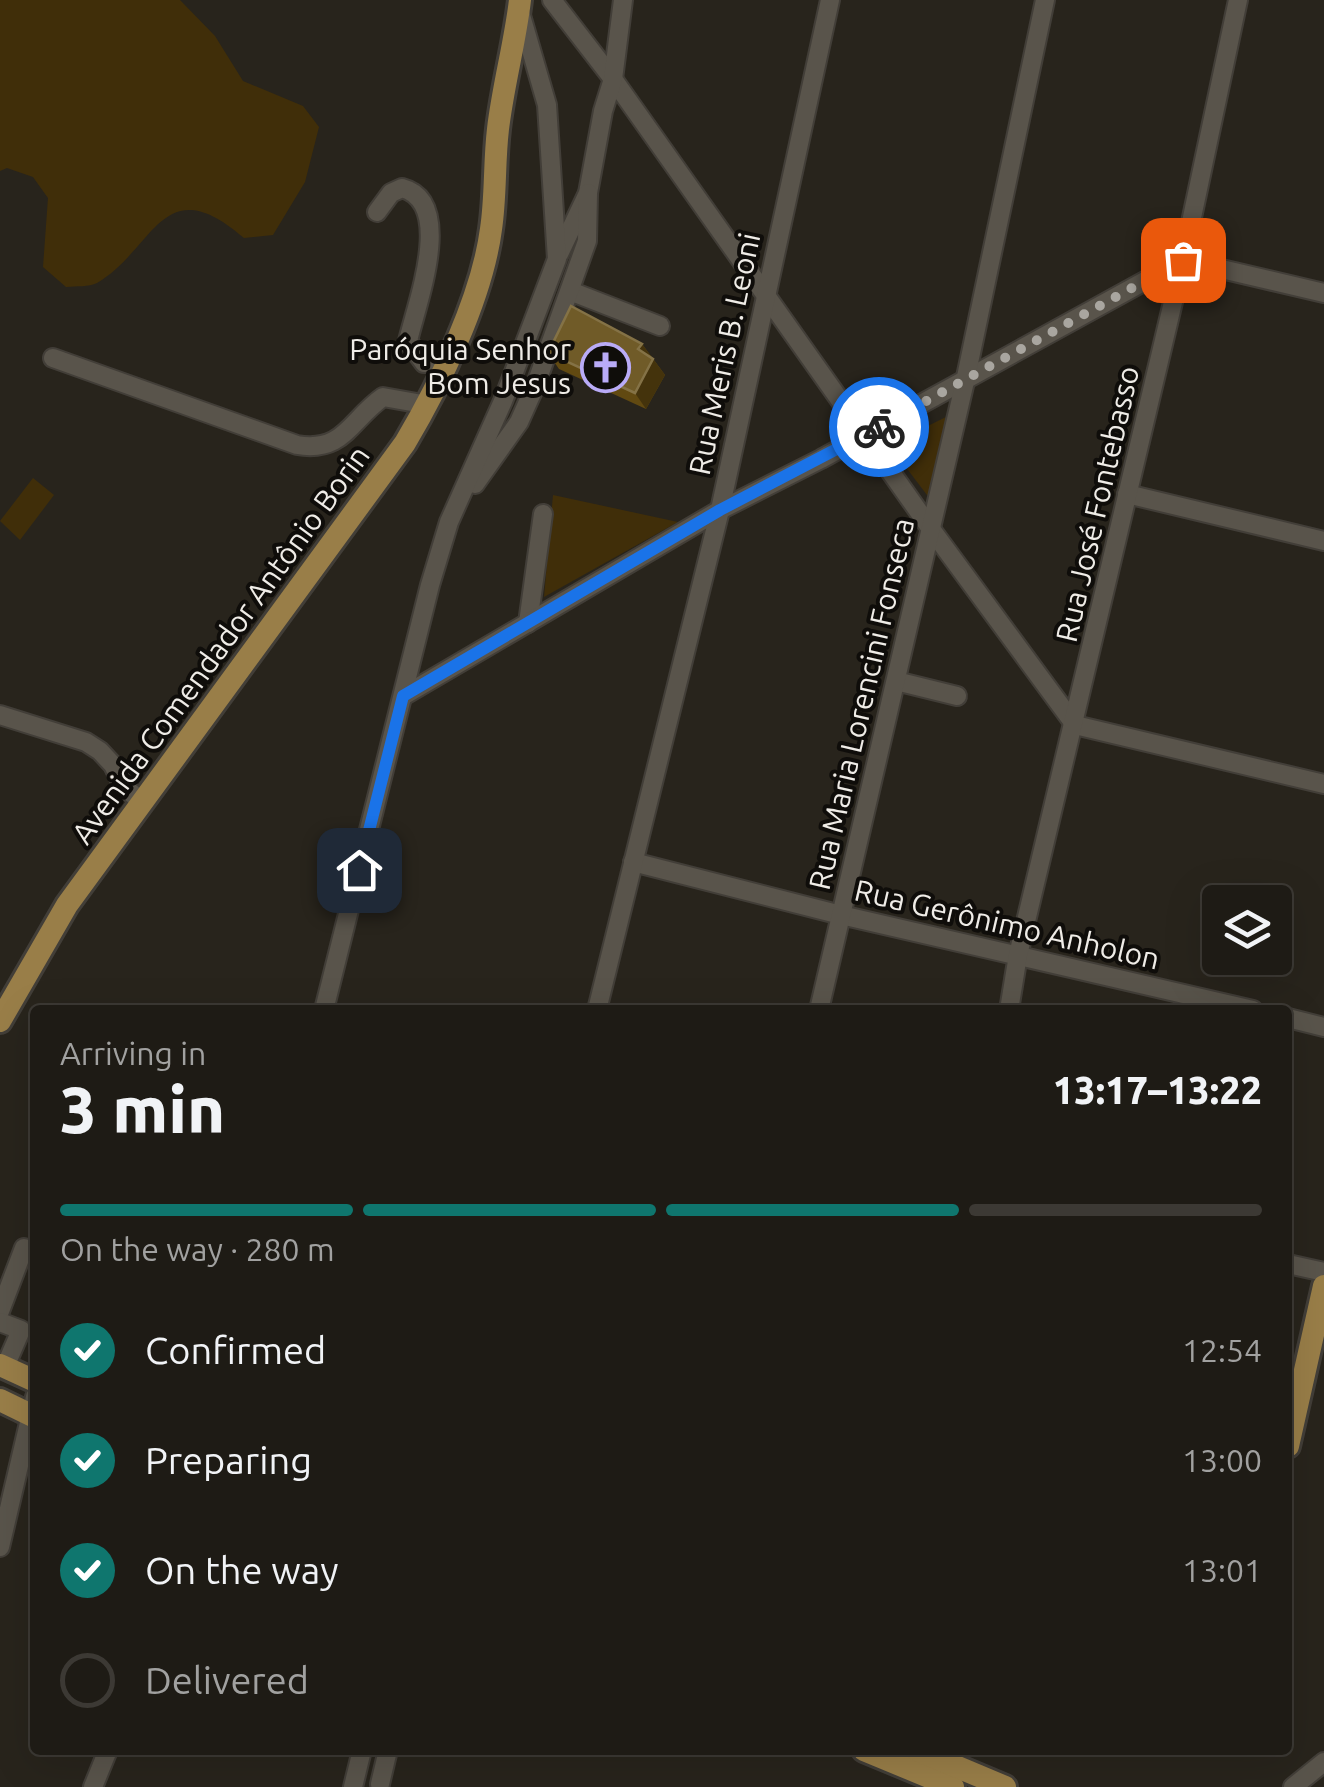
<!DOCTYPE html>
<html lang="en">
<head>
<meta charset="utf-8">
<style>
  :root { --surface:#1e1b15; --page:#2b2822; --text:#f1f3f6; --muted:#a1a1a0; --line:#3c3934; --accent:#0f766e }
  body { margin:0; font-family:Ubuntu,sans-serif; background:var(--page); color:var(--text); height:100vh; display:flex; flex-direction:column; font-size:38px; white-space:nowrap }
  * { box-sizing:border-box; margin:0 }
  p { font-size:32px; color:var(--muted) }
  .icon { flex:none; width:55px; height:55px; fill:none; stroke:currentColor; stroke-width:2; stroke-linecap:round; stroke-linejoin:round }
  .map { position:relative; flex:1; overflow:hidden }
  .sheet { position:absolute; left:30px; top:1005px; width:1262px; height:750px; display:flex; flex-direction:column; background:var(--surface); border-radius:10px; box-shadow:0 10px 40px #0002,0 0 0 2px var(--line) }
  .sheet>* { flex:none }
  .fabs { position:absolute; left:1202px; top:885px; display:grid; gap:20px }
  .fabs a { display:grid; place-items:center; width:90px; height:90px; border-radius:10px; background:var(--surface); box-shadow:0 10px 40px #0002,0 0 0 2px var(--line); font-size:50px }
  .pin { position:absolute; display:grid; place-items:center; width:85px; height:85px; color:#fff; margin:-42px; border-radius:20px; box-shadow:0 5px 15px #0006 }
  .courier { position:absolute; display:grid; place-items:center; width:100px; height:100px; margin:-50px; border:8px solid #1a73e8; border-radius:50%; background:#fff; color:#222; box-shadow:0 2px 12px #0007 }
  .head em { font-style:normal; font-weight:800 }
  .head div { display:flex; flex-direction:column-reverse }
  .head { display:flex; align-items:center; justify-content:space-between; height:170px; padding:0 30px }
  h1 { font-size:65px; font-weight:800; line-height:75px }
  .bar { display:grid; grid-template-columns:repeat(4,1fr); gap:15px 10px; align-content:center; height:120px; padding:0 30px }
  .bar i { height:12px; border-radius:8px; background:var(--line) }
  .bar .active { background:var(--accent) }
  .bar p { grid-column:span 4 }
  ol { padding:0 30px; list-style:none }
  li { display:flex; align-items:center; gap:30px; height:110px }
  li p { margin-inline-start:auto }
  li .icon { padding:10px; border-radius:50%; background:var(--accent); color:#fff; stroke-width:4 }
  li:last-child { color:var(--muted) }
  li i { width:55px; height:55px; border:5px solid var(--line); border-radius:50% }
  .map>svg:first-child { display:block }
</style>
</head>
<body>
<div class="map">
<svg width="1324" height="1787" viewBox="0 0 1324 1787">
  <rect width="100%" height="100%" fill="#28241c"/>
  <g fill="#402e09">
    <path d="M0,0H180L215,36L243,81L303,106L319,127L305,182L273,235L244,238C162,167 155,249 97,283C89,287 76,286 66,287L43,267L48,198L33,177L7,168L0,171Z"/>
    <polygon points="946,417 930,499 889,445"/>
    <polygon points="33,478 54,495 20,540 0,521"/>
    <polygon points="553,495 678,522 544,597"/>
  </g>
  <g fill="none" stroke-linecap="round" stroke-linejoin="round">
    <defs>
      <g id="minor">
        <polyline points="552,0 613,79 931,529 1075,725 1324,784"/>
        <path d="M377,212L391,193L402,188C456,202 416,305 408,341L424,363H447"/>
        <polyline points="559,254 588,193 603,111 613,79 623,0"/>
        <polyline points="570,291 660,326"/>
        <path d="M53,358L297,445C344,453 350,420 383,397L428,405"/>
        <polyline points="475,484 519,422 536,384 587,241 588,193"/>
        <polyline points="1127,494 1324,541"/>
        <polyline points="528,623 543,514"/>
        <polyline points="896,681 957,696"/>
        <polyline points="403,696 720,510 821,459 1183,260 1324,293"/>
        <polyline points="0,715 86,742 100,751 113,765 123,786 142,802"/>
        <polyline points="633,862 841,915 1253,1010"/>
        <polyline points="324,1010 430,585 449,522 503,401 557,259 547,105 520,12"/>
        <polyline points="597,1010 720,510 830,0"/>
        <polyline points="819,1010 966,377 1045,0"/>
        <polyline points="1009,1010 1018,955 1183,260 1238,0"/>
        <polyline points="1288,1018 1324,1027"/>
        <polyline points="1288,1264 1324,1272"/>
        <polyline points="0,1311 24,1248"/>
        <polyline points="0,1322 21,1330 5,1367"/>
        <polyline points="0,1547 35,1397"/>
        <polyline points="380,1784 388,1750"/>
        <polyline points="93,1787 108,1750"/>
        <polyline points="353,1787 362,1750"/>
        <polyline points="1293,1787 1324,1762"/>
      </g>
      <g id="major">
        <path d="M0,1021L67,905L405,443C440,384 482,298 491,229C496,196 494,163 498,129C503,86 515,43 520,0"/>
        <polyline points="0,1365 35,1381"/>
        <polyline points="0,1400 35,1417"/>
        <polyline points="1288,1446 1324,1286"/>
        <polyline points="864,1750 953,1787"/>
        <polyline points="917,1750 1005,1787"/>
      </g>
    </defs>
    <use href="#minor" stroke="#423e38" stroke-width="22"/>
    <use href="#major" stroke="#423e38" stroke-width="28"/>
    <use href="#minor" stroke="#59544b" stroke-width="18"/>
    <use href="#major" stroke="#997e48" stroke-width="22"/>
  </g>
  <polygon fill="#614911" points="642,344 665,375 646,409 559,369 548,353"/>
  <polygon fill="#44330c" points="642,344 665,375 646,409 635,393 638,349"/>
  <polygon fill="#705b28" stroke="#847246" stroke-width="2.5" points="571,306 642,344 638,349 653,359 635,393 548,353"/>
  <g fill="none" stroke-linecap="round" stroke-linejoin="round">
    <polyline stroke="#a9a6a0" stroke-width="10" stroke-dasharray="0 18" points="879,427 1183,260"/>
    <polyline stroke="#1a73e8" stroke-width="12" points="359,870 403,696 720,510 879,427"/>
  </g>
  <defs>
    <symbol id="church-ring" viewBox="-11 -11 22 22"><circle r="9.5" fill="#0f0d0a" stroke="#b9abf7" stroke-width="1.5"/><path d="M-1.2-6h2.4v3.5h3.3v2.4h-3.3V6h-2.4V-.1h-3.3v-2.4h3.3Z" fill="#b9abf7"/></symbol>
  </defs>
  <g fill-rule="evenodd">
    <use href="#church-ring" x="578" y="340" width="55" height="55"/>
  </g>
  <g text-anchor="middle" stroke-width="8" stroke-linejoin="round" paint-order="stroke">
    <g font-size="30" fill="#efece7" stroke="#0f0d0a" text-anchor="end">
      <text x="571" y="360">Paróquia Senhor<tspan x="571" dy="34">Bom Jesus</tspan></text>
    </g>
    <g font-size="30" fill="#efece7" stroke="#0f0d0a">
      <text transform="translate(725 354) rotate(-78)" y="10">Rua Meris B. Leoni</text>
      <text transform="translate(1098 504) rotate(-77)" y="10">Rua José Fontebasso</text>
      <text transform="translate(221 645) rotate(-54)" y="10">Avenida Comendador Antônio Borin</text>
      <text transform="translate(862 704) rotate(-77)" y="10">Rua Maria Lorencini Fonseca</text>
      <text transform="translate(1007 925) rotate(13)" y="10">Rua Gerônimo Anholon</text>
    </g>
  </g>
</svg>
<div class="fabs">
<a><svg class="icon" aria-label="layers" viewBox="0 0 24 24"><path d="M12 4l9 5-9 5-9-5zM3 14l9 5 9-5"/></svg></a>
</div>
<div class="pin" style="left:1183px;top:260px;background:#ea580c"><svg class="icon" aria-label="bag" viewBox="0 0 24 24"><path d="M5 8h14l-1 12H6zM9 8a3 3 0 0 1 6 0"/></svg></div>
<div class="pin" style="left:359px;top:870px;background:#1f2937"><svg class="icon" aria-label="home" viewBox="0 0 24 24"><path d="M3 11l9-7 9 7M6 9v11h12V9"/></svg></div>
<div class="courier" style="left:879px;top:427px"><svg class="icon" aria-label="bike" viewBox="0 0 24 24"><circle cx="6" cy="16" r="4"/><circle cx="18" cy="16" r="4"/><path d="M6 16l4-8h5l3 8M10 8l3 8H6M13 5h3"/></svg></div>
<section class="sheet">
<div class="head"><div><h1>3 min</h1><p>Arriving in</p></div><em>13:17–13:22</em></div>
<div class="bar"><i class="active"></i><i class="active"></i><i class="active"></i><i></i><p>On the way · 280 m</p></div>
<ol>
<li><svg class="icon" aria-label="check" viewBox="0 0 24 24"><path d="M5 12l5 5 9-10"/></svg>Confirmed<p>12:54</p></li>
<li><svg class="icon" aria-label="check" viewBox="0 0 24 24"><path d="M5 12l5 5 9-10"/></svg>Preparing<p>13:00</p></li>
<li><svg class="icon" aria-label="check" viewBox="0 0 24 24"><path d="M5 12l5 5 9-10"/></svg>On the way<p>13:01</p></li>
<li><i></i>Delivered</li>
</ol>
</section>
</div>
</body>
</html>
